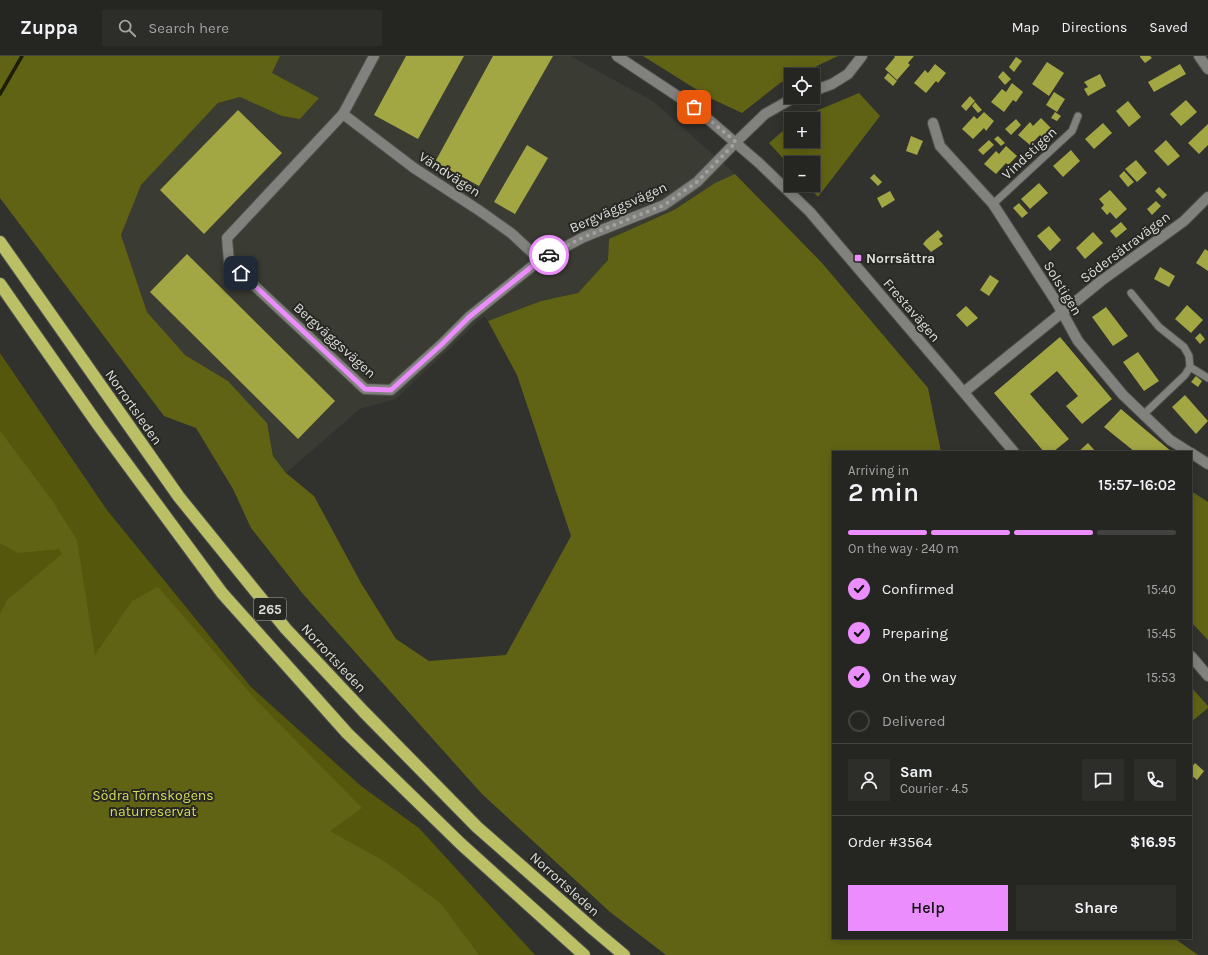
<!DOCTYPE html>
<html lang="en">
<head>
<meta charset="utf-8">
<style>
  :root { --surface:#252522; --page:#2d2d2a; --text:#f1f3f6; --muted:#a3a5a5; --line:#424240; --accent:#eb8dfc }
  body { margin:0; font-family:Karla,sans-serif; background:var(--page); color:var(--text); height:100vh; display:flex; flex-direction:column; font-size:15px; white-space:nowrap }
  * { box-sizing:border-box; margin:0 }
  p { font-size:13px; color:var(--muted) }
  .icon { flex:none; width:22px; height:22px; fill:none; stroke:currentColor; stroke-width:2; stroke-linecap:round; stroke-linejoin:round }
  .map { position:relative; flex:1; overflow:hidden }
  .side { position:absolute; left:832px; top:395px; width:360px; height:488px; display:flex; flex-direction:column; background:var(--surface); border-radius:0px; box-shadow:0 2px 10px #0003,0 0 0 1px var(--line) }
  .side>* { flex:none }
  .controls { position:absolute; left:784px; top:12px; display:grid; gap:8px }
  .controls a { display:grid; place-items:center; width:36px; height:36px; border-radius:0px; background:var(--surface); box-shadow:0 2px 10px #0003,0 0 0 1px var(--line); font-size:20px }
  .pin { position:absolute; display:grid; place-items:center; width:34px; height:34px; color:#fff; margin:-17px; border-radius:8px; box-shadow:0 2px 6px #0006 }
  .courier { position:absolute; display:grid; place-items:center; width:40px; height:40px; margin:-20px; border:3px solid #eb8dfc; border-radius:50%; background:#fff; color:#222; box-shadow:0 1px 5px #0007 }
  .headline em { font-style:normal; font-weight:600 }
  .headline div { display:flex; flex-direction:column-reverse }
  .headline { display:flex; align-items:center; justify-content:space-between; height:68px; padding:0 16px }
  h1 { font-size:26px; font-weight:600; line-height:30px }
  .bar { display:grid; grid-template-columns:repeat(4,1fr); gap:6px 4px; align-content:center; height:48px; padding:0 16px }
  .bar i { height:5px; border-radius:3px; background:var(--line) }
  .bar .active { background:var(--accent) }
  .bar p { grid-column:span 4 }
  .line { display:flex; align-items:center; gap:10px; padding:0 16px; border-top:1px solid var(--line) }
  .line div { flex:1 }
  .round { display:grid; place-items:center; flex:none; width:42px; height:42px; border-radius:0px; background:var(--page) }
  ol { padding:0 16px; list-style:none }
  li { display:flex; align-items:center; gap:12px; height:44px }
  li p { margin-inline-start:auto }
  li .icon { padding:4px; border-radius:50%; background:var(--accent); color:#111; stroke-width:4 }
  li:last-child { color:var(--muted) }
  li i { width:22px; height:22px; border:2px solid var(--line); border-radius:50% }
  .button { display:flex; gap:8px; margin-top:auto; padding:8px 16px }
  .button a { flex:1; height:46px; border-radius:0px; background:var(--accent); color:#111; font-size:16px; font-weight:600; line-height:46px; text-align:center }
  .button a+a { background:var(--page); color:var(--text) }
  header { display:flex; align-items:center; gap:24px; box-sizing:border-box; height:56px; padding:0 20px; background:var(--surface); border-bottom:1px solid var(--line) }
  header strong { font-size:19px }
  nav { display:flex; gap:22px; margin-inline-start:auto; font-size:14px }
  .search { width:280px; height:36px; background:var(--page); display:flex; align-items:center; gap:10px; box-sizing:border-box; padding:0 14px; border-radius:0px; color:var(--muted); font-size:15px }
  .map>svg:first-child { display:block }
</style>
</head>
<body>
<header>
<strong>Zuppa</strong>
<div class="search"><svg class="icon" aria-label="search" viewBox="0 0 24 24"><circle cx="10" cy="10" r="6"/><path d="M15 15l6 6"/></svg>Search here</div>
<nav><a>Map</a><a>Directions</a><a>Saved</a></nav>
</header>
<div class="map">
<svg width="1208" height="899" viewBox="0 0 1208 899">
  <rect width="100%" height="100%" fill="#31312e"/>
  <polygon fill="#3a3b32" points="280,0 570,0 653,45 735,118 715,127 674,154 609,183 608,204 578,237 541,245 488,265 484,260 396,343 360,353 286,417 273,400 267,367 228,325 185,299 147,256 121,179 141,129 218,47 240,41 282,60 319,42 271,17"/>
  <polygon fill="#55570c" points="0,297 107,454 251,631 361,730 419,772 535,899 0,899"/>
  <g fill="#616314">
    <polygon points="0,0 280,0 272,17 319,42 300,63 282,60 240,41 218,47 141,129 121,179 147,256 185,299 228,325 267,367 273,400 286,417 314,440 361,527 396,583 429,605 506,599 571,480 517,319 488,265 541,245 578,237 608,204 609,183 674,154 715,127 735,118 822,207 928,332 941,396 833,396 833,882 1174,882 1198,899 666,899 610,856 482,738 303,538 251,472 233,433 196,372 164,360 0,142"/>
    <polygon points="643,0 838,0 798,19 791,19 791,22 780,27 742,57 710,42"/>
    <polygon points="859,37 880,60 818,141 807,129 813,129 813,107 791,107 791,111 769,87 791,68 791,85 813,85 813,63 797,63"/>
    <polygon points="0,375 51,443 77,484 95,599 132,545 158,531 256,644 362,752 330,775 387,807 441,848 479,899 0,899 0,558 7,544 62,498 59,493 18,497 0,487"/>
    <polygon points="1191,435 1208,446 1208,584 1191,566"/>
    <polygon points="1191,631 1208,650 1208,652 1191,666"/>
  </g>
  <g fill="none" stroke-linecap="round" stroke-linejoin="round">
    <polyline stroke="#1d1e00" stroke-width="3.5" points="0,38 22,0"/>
  </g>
  <g fill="#a2a643">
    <polygon points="406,0 464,0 418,83 374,59"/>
    <polygon points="493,0 553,0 479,130 435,106"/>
    <polygon points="894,0 914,0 908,7 910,9 897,24 885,13 895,1"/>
    <polygon points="1140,0 1150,0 1152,2 1145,7 1140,1"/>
    <polygon points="1016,1 1022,5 1014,16 1009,11"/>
    <polygon points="1047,6 1064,17 1049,40 1032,28"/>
    <polygon points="935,8 946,17 938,27 936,25 926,37 914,27 925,14 928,17"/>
    <polygon points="1180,8 1186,18 1154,36 1148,26"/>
    <polygon points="1003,15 1011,23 1005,29 998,21"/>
    <polygon points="888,17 897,25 893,30 884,22"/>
    <polygon points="1100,18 1106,30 1088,40 1084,33 1088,31 1084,26"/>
    <polygon points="1012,27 1023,36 1016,46 1013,44 1004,56 991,46 1002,33 1006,36"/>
    <polygon points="1054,36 1065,43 1057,56 1046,49"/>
    <polygon points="970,40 975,45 966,55 961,50"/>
    <polygon points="1186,44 1197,56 1181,70 1170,58"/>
    <polygon points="1128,45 1141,61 1129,71 1116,55"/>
    <polygon points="975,46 982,54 978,57 972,50"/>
    <polygon points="238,54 282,97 204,178 160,134"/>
    <polygon points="984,56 994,65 986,75 984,72 973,83 962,73 974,60 977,63"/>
    <polygon points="1055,56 1061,60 1057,65 1051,62"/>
    <polygon points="1041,62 1051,72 1042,81 1040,79 1030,89 1018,79 1030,66 1033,70"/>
    <polygon points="1016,63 1021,69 1011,79 1005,73"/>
    <polygon points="1103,67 1112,77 1094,93 1085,83"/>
    <polygon points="1208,68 1208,89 1199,98 1188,87"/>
    <polygon points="911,80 923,85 917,99 906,95"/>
    <polygon points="998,80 1005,87 1001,90 994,83"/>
    <polygon points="989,84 994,89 983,99 978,94"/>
    <polygon points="1166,84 1180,100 1168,110 1154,95"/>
    <polygon points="527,89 548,102 515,158 494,146"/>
    <polygon points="1006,90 1017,100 1008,109 1006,107 996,118 984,108 996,95 999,98"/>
    <polygon points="1071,94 1080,105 1063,121 1053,110"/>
    <polygon points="1136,104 1147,117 1137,126 1125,113"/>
    <polygon points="1124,115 1134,126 1128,131 1119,120"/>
    <polygon points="874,118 882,126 878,130 870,122"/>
    <polygon points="1039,127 1048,137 1030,153 1021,143"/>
    <polygon points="1159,131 1167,139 1163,143 1155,135"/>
    <polygon points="1110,134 1127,153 1116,163 1110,156 1107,159 1101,152 1104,149 1099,143"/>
    <polygon points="890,135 895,144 882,152 877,142"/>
    <polygon points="1156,145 1161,150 1152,159 1147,153"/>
    <polygon points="1019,147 1028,157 1022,162 1013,152"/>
    <polygon points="1121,166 1127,173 1116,182 1110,175"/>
    <polygon points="1049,170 1061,184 1050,195 1037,180"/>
    <polygon points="938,174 943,180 939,183 943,188 931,196 923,188 926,184"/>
    <polygon points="1093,176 1103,187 1085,203 1076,192"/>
    <polygon points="1205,193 1208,195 1208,215 1196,207"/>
    <polygon points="187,198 335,345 298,383 150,236"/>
    <polygon points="1160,211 1175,220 1169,231 1154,223"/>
    <polygon points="990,219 999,225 989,240 980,234"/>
    <polygon points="1187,249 1203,264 1191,277 1175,263"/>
    <polygon points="966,250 978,262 967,271 956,259"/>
    <polygon points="1106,251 1128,280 1113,290 1092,261"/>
    <polygon points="1200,277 1205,283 1200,288 1195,282"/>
    <polygon points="1060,281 1112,343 1082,368 1066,350 1078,340 1057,315 1030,338 1069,383 1053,396 1044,396 994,337"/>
    <polygon points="1138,296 1159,325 1144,335 1123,306"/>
    <polygon points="1196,320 1202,325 1198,331 1191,326"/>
    <polygon points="1185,339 1208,365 1196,378 1172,351"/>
    <polygon points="1121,353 1135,365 1172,396 1135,396 1104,371"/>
    <polygon points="1088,387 1096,396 1078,396"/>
    <polygon points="1195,707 1204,715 1197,724 1191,719 1191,712"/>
  </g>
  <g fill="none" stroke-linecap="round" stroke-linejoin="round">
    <defs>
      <g id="lane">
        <polyline points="993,148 1072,75 1078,60"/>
        <polyline points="1131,237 1159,271 1184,291 1189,300 1190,311 1185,319 1143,359"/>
        <polyline points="1190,311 1208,322"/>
      </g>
      <g id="street">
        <polyline points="374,0 343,58 227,182 229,206 365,333 391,334 442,288 469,261 540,204 584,181 664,149 697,126 736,86 765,58 795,41"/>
        <polyline points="1199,0 1208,13"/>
        <polyline points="813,35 832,28 848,18 862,0"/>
        <polyline points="343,58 414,112 480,155 511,177 540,204"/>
        <polyline points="933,67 940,90 993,148 1057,247 1078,285 1123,339 1170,384 1189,396"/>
        <polyline points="964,336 1101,225 1184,165 1208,141"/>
        <polyline points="1191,397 1208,408"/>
      </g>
      <g id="secondary">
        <polyline points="617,0 694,51 759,107 810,156 949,319 1014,396"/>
        <polyline points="1191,600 1208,620"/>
      </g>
      <g id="highway">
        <polyline points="0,186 179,441 286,573 364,656 477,771 593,873 624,899"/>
        <polyline points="0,228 99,370 222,537 347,677 461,788 584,899"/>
      </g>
    </defs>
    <use href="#lane" stroke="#50504d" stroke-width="9"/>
    <use href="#street" stroke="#50504d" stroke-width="12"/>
    <use href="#secondary" stroke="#50504d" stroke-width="12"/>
    <use href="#highway" stroke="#50504d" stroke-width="14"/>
    <use href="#lane" stroke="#81817d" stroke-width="7"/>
    <use href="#street" stroke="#81817d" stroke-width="10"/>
    <use href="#secondary" stroke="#81817d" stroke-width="10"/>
    <use href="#highway" stroke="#bbc066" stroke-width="12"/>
  </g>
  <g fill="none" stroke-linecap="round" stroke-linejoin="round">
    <polyline stroke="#a1a19e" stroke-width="4" stroke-dasharray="0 7.2" points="549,199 584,181 664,149 697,126 736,86 694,51"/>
    <polyline stroke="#eb8dfc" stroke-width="5" points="241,217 365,333 391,334 442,288 469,261 540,204 549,199"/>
  </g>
  <rect fill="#eb8dfc" stroke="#272724" stroke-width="1.5" x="854" y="198" width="8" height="8" rx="2"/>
  <g text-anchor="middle" stroke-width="4" stroke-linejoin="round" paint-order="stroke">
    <rect fill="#272724" stroke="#a6a7a4" stroke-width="1" x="254" y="542" width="32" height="22" rx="3"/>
    <g font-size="13" font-weight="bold" fill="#dddedb">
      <text x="270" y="558">265</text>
    </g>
    <g font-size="14" fill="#dddedb" stroke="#272724">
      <text transform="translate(1029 97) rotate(-43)" y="5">Vindstigen</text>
      <text transform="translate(450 118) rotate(33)" y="5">Vändvägen</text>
      <text transform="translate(618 151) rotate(-24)" y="5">Bergväggsvägen</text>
      <text transform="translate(1125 191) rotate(-37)" y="5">Södersätravägen</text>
      <text transform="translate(1063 232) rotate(59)" y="5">Solstigen</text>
      <text transform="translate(912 254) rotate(49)" y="5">Frestavägen</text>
      <text transform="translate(335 284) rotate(42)" y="5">Bergväggsvägen</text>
      <text transform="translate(134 351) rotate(55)" y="5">Norrortsleden</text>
      <text transform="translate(334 602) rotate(47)" y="5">Norrortsleden</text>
      <text transform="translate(565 828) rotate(42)" y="5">Norrortsleden</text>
    </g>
    <g font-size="14" font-weight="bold" fill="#dddedb" stroke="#272724" text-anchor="start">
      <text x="866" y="207">Norrsättra</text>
    </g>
    <g font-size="14" fill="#d7dc5a" stroke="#272724">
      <text x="153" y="744">Södra Törnskogens<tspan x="153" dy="16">naturreservat</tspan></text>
    </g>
  </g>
</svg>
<div class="controls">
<a><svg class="icon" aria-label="locate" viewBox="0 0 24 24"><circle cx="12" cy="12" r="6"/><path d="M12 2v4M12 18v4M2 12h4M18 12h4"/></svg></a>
<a>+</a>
<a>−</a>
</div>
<div class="pin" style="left:694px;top:51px;background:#ea580c"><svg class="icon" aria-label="bag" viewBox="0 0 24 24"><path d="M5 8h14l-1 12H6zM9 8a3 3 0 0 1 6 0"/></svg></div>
<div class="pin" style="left:241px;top:217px;background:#1f2937"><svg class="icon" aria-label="home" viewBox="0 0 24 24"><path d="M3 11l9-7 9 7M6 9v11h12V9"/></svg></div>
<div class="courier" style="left:549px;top:199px"><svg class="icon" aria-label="car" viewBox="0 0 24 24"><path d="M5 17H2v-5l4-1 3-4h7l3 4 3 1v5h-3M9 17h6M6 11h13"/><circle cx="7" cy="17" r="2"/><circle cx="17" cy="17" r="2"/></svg></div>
<section class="side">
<div class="headline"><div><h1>2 min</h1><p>Arriving in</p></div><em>15:57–16:02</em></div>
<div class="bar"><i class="active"></i><i class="active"></i><i class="active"></i><i></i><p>On the way · 240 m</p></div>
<ol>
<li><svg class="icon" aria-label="check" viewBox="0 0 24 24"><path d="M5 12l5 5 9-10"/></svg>Confirmed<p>15:40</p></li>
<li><svg class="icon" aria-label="check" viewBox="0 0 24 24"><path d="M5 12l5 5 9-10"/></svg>Preparing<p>15:45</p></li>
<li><svg class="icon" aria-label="check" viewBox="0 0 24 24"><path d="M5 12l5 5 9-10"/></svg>On the way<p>15:53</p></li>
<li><i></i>Delivered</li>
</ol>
<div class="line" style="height:72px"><a class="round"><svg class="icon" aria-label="person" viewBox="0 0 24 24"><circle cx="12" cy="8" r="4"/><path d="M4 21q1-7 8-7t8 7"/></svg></a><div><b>Sam</b><p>Courier · 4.5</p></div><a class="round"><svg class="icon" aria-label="chat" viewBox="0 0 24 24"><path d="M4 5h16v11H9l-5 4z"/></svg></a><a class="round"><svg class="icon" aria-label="phone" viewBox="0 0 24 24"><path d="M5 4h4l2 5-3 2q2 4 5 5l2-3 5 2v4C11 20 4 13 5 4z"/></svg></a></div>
<div class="line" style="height:52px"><div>Order #3564</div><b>$16.95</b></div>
<div class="button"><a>Help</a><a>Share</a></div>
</section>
</div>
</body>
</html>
